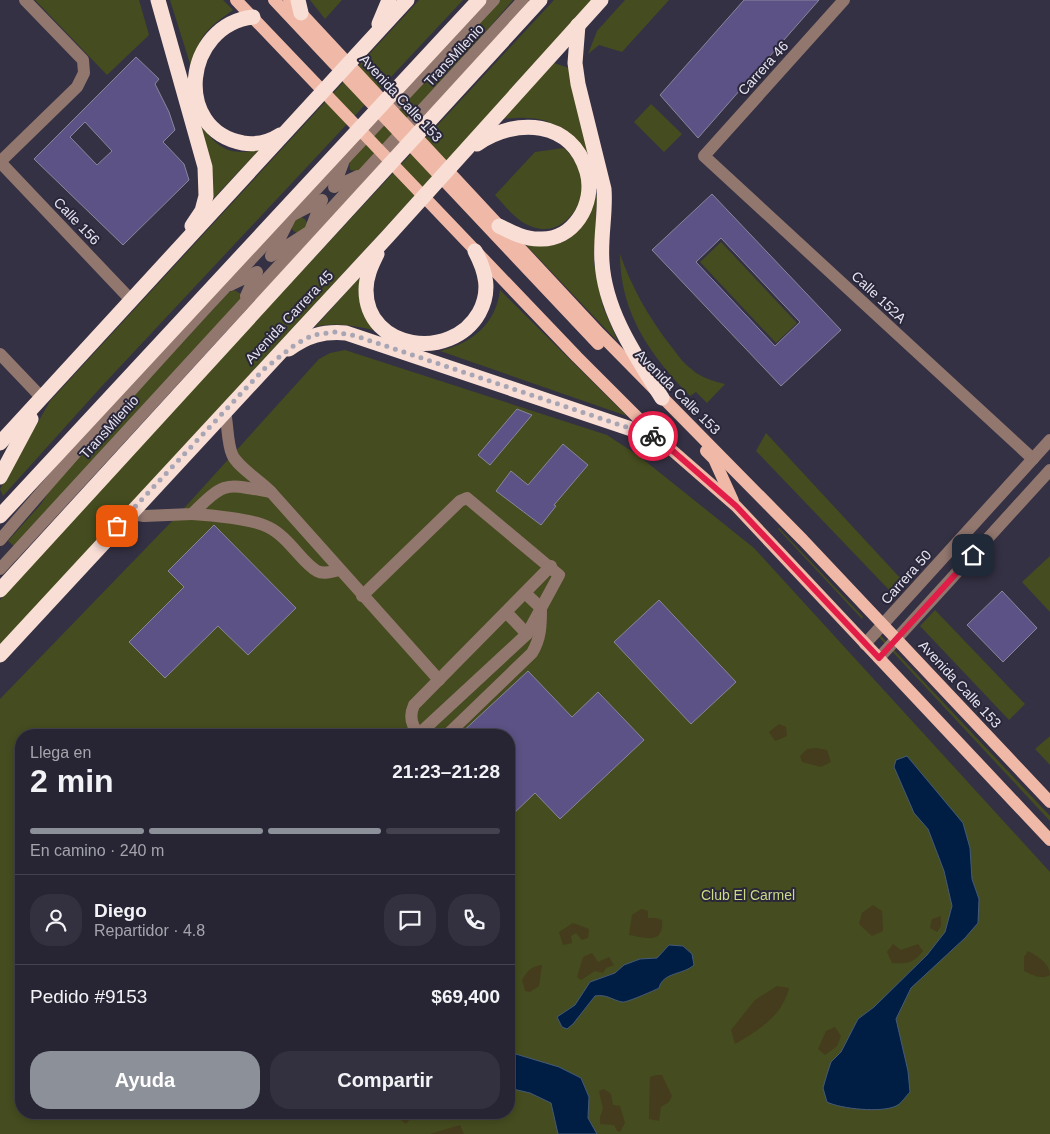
<!DOCTYPE html>
<html lang="es">
<head>
<meta charset="utf-8">
<style>
  :root { --surface:#272533; --page:#33313f; --text:#f1f3f6; --muted:#a4a5ac; --line:#43424e; --accent:#8c9099 }
  body { margin:0; font-family:Arial,sans-serif; background:var(--page); color:var(--text); height:100vh; display:flex; flex-direction:column; font-size:19px; white-space:nowrap }
  * { box-sizing:border-box; margin:0 }
  p { font-size:16px; color:var(--muted) }
  .icon { flex:none; width:28px; height:28px; fill:none; stroke:currentColor; stroke-width:2; stroke-linecap:round; stroke-linejoin:round }
  .map { position:relative; flex:1; overflow:hidden }
  .side { position:absolute; left:15px; top:729px; width:500px; height:390px; display:flex; flex-direction:column; background:var(--surface); border-radius:20px; box-shadow:0 2px 8px #0003,0 0 0 1px var(--line) }
  .side>* { flex:none }
  .pin { position:absolute; display:grid; place-items:center; width:42px; height:42px; color:#fff; margin:-21px; border-radius:10px; box-shadow:0 2px 8px #0006 }
  .courier { position:absolute; display:grid; place-items:center; width:50px; height:50px; margin:-25px; border:4px solid #e11d48; border-radius:50%; background:#fff; color:#222; box-shadow:0 1px 6px #0007 }
  .headline em { font-style:normal; font-weight:600 }
  .headline div { display:flex; flex-direction:column-reverse }
  .headline { display:flex; align-items:center; justify-content:space-between; height:85px; padding:0 15px }
  h1 { font-size:32px; font-weight:600; line-height:38px }
  .bar { display:grid; grid-template-columns:repeat(4,1fr); gap:8px 5px; align-content:center; height:60px; padding:0 15px }
  .bar i { height:6px; border-radius:4px; background:var(--line) }
  .bar .active { background:var(--accent) }
  .bar p { grid-column:span 4 }
  .line { display:flex; align-items:center; gap:12px; padding:0 15px; border-top:1px solid var(--line) }
  .line div { flex:1 }
  .round { display:grid; place-items:center; flex:none; width:52px; height:52px; border-radius:20px; background:var(--page) }
  .primary-button { display:flex; gap:10px; margin-top:auto; padding:10px 15px }
  .primary-button a { flex:1; height:58px; border-radius:20px; background:var(--accent); color:#fff; font-size:20px; font-weight:600; line-height:58px; text-align:center }
  .primary-button a+a { background:var(--page); color:var(--text) }
  .map>svg:first-child { display:block }
</style>
</head>
<body>
<div class="map">
<svg width="1050" height="1134" viewBox="0 0 1050 1134">
  <rect width="100%" height="100%" fill="#343144"/>
  <g fill="#454c1f" fill-rule="evenodd">
    <polygon points="35,0 139,0 149,35 107,75"/>
    <path d="M170,0H223L233,10C206,29 197,37 192,70Z"/>
    <polygon points="310,0 342,0 325,19"/>
    <polygon points="419,0 463,0 102,386 3,496 0,489 50,401"/>
    <polygon points="498,0 513,0 445,79 361,169 356,171 350,170 349,161"/>
    <polygon points="554,0 595,0 0,646 0,600 106,482"/>
    <polygon points="625,0 669,0 622,52 599,45 588,54 597,31"/>
    <path d="M554,63L569,68L593,162C560,127 554,113 503,119Z"/>
    <polygon points="651,104 682,134 664,152 634,122"/>
    <path d="M199,124C219,148 227,156 259,150L212,200V173Z"/>
    <path d="M564,148C572,156 579,165 582,177C587,204 563,238 533,227C517,222 506,207 495,195L535,152Z"/>
    <path d="M597,195L594,264L603,307L618,342L526,245C573,250 578,233 597,195Z"/>
    <circle cx="299" cy="225" r="8"/>
    <polygon points="721,242 797,323 776,343 700,262"/>
    <path d="M620,254C632,288 648,316 670,345C676,352 682,362 690,368C700,377 712,381 725,384L707,403L696,392L690,396C650,355 620,313 620,254Z"/>
    <path d="M361,276L382,332C359,327 338,321 315,327Z"/>
    <polygon points="234,290 241,294 241,299 14,546 8,541 41,504 60,475 229,292"/>
    <path d="M500,290L627,416L440,351C472,343 496,324 500,290Z"/>
    <path d="M345,350L607,435L639,456L754,548L1050,872V1134H0V699L177,516L319,359L330,353ZM21,735H509V1112H21Z"/>
    <polygon points="766,433 902,580 891,592 756,451"/>
    <polygon points="779,528 863,617 862,619 778,529"/>
    <polygon points="1050,556 1050,612 1022,582"/>
    <polygon points="935,610 1025,704 1009,720 920,626"/>
    <polygon points="879,634 1050,816 1050,821 877,635"/>
    <polygon points="1050,736 1050,765 1035,749"/>
  </g>
  <g fill="#443c1c">
    <polygon points="779,724 786,727 787,736 775,741 769,732"/>
    <polygon points="816,748 827,750 831,762 821,767 802,762 800,756 807,749"/>
    <polygon points="873,905 882,911 883,931 872,936 859,924 862,913"/>
    <path d="M641,909L648,911V918H656L662,920C664,946 644,937 629,935L632,915Z"/>
    <polygon points="941,916 941,926 937,932 930,928 932,919"/>
    <polygon points="573,923 589,929 588,938 582,940 576,933 571,936 572,943 563,945 559,932"/>
    <path d="M893,944L901,950L918,944L923,951C914,963 907,964 892,963L887,952Z"/>
    <path d="M1028,951C1037,956 1050,963 1050,975C1041,980 1033,975 1024,971V957Z"/>
    <polygon points="592,953 598,962 609,957 614,965 606,968 603,973 595,971 581,980 577,977 583,957"/>
    <path d="M542,965L539,986L530,992L525,991L522,980C527,971 532,966 542,965Z"/>
    <path d="M777,986L789,988C782,1016 759,1030 735,1044L731,1030L755,1000Z"/>
    <polygon points="835,1027 841,1036 837,1046 825,1055 818,1049 826,1031"/>
    <polygon points="656,1075 662,1075 672,1096 669,1102 661,1107 659,1121 649,1119 650,1077"/>
    <polygon points="604,1089 611,1094 613,1105 620,1106 625,1123 620,1132 617,1131 614,1125 600,1124 600,1117 603,1109 599,1091"/>
    <polygon points="393,1113 393,1112 415,1113 406,1124"/>
    <polygon points="460,1125 464,1134 430,1134"/>
  </g>
  <g fill="#001e44" stroke="#455a78">
    <path d="M907,756L963,823L970,848L972,879L979,899L978,923L965,938L911,988L896,1019L908,1071L910,1092C906,1096 901,1104 896,1106C882,1113 841,1109 827,1102L823,1088L827,1074L831,1062L841,1052L858,1019L874,1007L927,955L945,932L952,906L944,871L928,829L914,813L894,767L896,760Z"/>
    <path d="M669,945L683,946L692,954L694,965C683,975 663,972 659,988C653,991 626,1003 622,1002C612,1000 607,994 595,996L573,1024L567,1029L562,1027L557,1017L575,1005L590,982L615,973L624,965L640,959L657,958Z"/>
    <polygon points="509,1052 559,1067 581,1078 589,1097 588,1118 597,1134 558,1134 551,1103 530,1093 509,1088"/>
  </g>
  <g fill="#5c5285" stroke="#89869c" fill-rule="evenodd">
    <polygon points="744,0 819,0 698,138 660,95"/>
    <path d="M136,57L159,79L155,84L169,112L175,130L163,142L184,164L189,180L123,245L34,159ZM85,122L112,151L97,165L70,137Z"/>
    <path d="M712,194L841,330L781,386L652,250ZM721,238L800,322L775,346L696,262Z"/>
    <polygon points="517,409 532,415 490,465 478,455"/>
    <polygon points="563,444 588,465 554,505 556,506 541,525 496,491 511,471 528,485"/>
    <polygon points="214,525 296,608 248,655 218,626 165,678 129,642 184,587 168,571"/>
    <polygon points="1002,591 1037,628 1003,662 967,625"/>
    <polygon points="659,600 736,682 691,724 614,642"/>
    <polygon points="528,671 572,717 598,692 644,740 560,819 535,793 509,818 509,735 459,735"/>
  </g>
  <g fill="none" stroke-linecap="round" stroke-linejoin="round">
    <g stroke="#92776e" stroke-width="12">
      <polyline points="844,0 704,156 1033,459"/>
      <polyline points="0,162 77,87 84,73 83,60 25,0"/>
      <polyline points="0,162 132,301"/>
      <polyline points="343,163 334,187 358,176"/>
      <polygon points="322,200 310,231 271,256 291,216"/>
      <polyline points="230,285 257,272 246,296"/>
      <polyline points="0,354 42,398"/>
      <path d="M225,412C228,425 227,442 232,454C237,467 261,481 271,492L439,680"/>
      <path d="M129,513L144,516L192,514C226,480 225,484 271,492"/>
      <path d="M192,514C210,515 253,519 268,527C289,537 302,563 317,571C324,575 333,571 340,570"/>
      <path d="M0,540C158,355 327,178 494,0"/>
      <polyline points="0,569 523,0"/>
      <polyline points="362,596 460,501 467,498 559,575 527,634 419,734"/>
      <polyline points="506,612 527,634"/>
      <polyline points="865,644 1050,440"/>
      <polyline points="879,658 1050,470"/>
      <path d="M420,735C411,726 409,716 414,705L551,566"/>
      <path d="M447,735L532,653C541,638 541,625 541,608L525,593"/>
    </g>
    <g stroke="#f0b9a7" stroke-width="12">
      <polyline points="236,0 577,357 658,438 736,506 1050,840"/>
      <polyline points="274,0 598,344"/>
      <polyline points="289,0 600,334 803,540 1050,802"/>
      <polyline points="706,451 714,459 733,501"/>
    </g>
    <g stroke="#f9ded5" stroke-width="15">
      <polyline points="158,0 205,167 206,196 202,211 192,226"/>
      <polyline points="298,0 301,13"/>
      <path d="M253,17C184,25 172,130 243,143C256,145 269,142 280,135"/>
      <polyline points="379,24 389,0"/>
      <path d="M578,25L575,63L578,84L604,189C606,213 600,237 602,262C605,312 636,356 662,398"/>
      <path d="M477,144C516,117 572,120 587,172C596,204 573,241 539,239C524,239 511,232 499,226"/>
      <path d="M377,254C371,266 366,277 366,290C366,350 451,362 479,313C491,291 486,272 475,251"/>
      <path d="M289,349C307,336 323,331 346,333L658,438"/>
      <polyline points="0,443 407,0"/>
      <polyline points="0,477 31,419"/>
      <polyline points="0,516 479,0"/>
      <polyline points="0,590 540,0"/>
      <polyline points="0,655 388,236 601,0"/>
    </g>
  </g>
  <g fill="none" stroke-linecap="round" stroke-linejoin="round">
    <polyline stroke="#a8a6b5" stroke-width="5" stroke-dasharray="0 9" points="117,526 264,369 296,344 313,335 335,332 356,336 653,436"/>
    <polyline stroke="#e11d48" stroke-width="6" points="653,436 658,438 736,506 879,658 973,555"/>
  </g>
  <g text-anchor="middle" stroke-width="4" stroke-linejoin="round" paint-order="stroke">
    <g font-size="14" fill="#e7e5f2" stroke="#2a273a">
      <text transform="translate(454 55) rotate(-47)" y="5">TransMilenio</text>
      <text transform="translate(763 68) rotate(-48)" y="5">Carrera 46</text>
      <text transform="translate(401 98) rotate(47)" y="5">Avenida Calle 153</text>
      <text transform="translate(77 221) rotate(46)" y="5">Calle 156</text>
      <text transform="translate(879 297) rotate(43)" y="5">Calle 152A</text>
      <text transform="translate(289 317) rotate(-47)" y="5">Avenida Carrera 45</text>
      <text transform="translate(678 392) rotate(45)" y="5">Avenida Calle 153</text>
      <text transform="translate(109 427) rotate(-48)" y="5">TransMilenio</text>
      <text transform="translate(906 577) rotate(-48)" y="5">Carrera 50</text>
      <text transform="translate(960 684) rotate(47)" y="5">Avenida Calle 153</text>
    </g>
    <g font-size="14" fill="#cada85" stroke="#2a273a">
      <text x="748" y="900">Club El Carmel</text>
    </g>
  </g>
</svg>
<div class="pin" style="left:117px;top:526px;background:#ea580c"><svg class="icon" aria-label="bag" viewBox="0 0 24 24"><path d="M5 8h14l-1 12H6zM9 8a3 3 0 0 1 6 0"/></svg></div>
<div class="pin" style="left:973px;top:555px;background:#1f2937"><svg class="icon" aria-label="home" viewBox="0 0 24 24"><path d="M3 11l9-7 9 7M6 9v11h12V9"/></svg></div>
<div class="courier" style="left:653px;top:436px"><svg class="icon" aria-label="bike" viewBox="0 0 24 24"><circle cx="6" cy="16" r="4"/><circle cx="18" cy="16" r="4"/><path d="M6 16l4-8h5l3 8M10 8l3 8H6M13 5h3"/></svg></div>
<section class="side">
<div class="headline"><div><h1>2 min</h1><p>Llega en</p></div><em>21:23–21:28</em></div>
<div class="bar"><i class="active"></i><i class="active"></i><i class="active"></i><i></i><p>En camino · 240 m</p></div>
<div class="line" style="height:90px"><a class="round"><svg class="icon" aria-label="person" viewBox="0 0 24 24"><circle cx="12" cy="8" r="4"/><path d="M4 21q1-7 8-7t8 7"/></svg></a><div><b>Diego</b><p>Repartidor · 4.8</p></div><a class="round"><svg class="icon" aria-label="chat" viewBox="0 0 24 24"><path d="M4 5h16v11H9l-5 4z"/></svg></a><a class="round"><svg class="icon" aria-label="phone" viewBox="0 0 24 24"><path d="M5 4h4l2 5-3 2q2 4 5 5l2-3 5 2v4C11 20 4 13 5 4z"/></svg></a></div>
<div class="line" style="height:65px"><div>Pedido #9153</div><b>$69,400</b></div>
<div class="primary-button"><a>Ayuda</a><a>Compartir</a></div>
</section>
</div>
</body>
</html>
